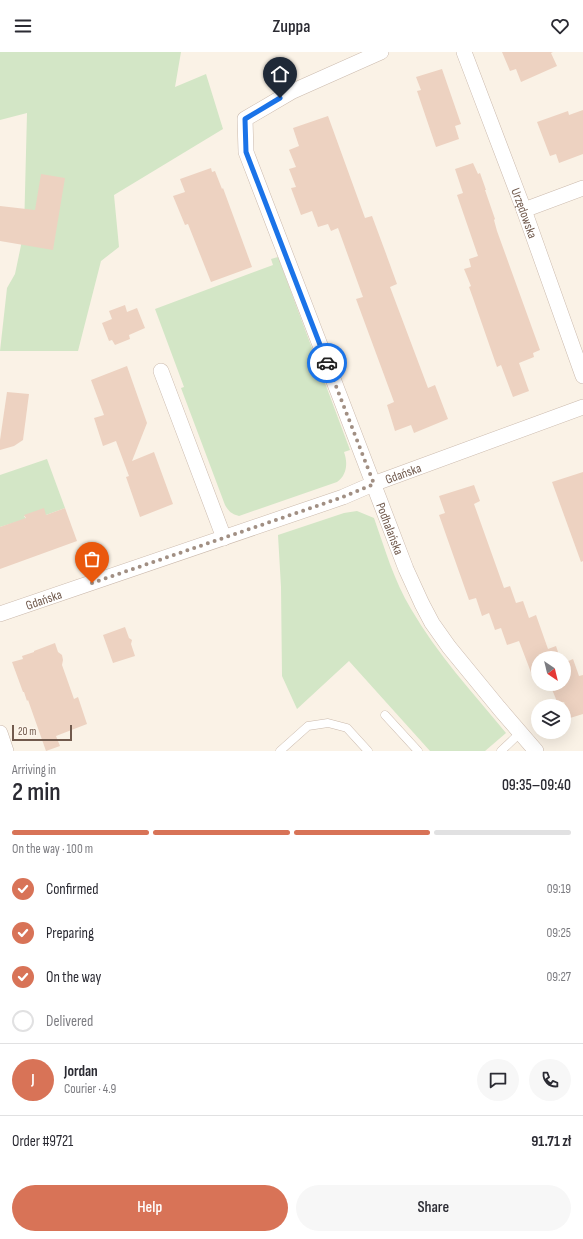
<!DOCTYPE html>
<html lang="en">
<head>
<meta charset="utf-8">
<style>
  :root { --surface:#fff; --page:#f7f7f7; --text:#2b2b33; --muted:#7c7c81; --line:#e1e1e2; --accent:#d87357 }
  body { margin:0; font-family:"Sofia Sans Condensed",sans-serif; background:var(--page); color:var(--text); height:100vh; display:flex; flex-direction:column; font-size:15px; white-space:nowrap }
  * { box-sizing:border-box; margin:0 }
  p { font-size:13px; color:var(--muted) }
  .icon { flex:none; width:22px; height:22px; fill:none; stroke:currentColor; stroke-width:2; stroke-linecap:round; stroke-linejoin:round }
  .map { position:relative; height:699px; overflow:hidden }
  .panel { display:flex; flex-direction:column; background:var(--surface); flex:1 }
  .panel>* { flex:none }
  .needle { width:26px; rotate:145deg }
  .buttons { position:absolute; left:531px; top:599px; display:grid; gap:8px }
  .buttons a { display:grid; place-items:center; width:40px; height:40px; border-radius:50%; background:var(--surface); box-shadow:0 4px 16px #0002; font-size:20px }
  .scale { position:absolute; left:12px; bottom:10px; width:60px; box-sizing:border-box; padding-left:4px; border:2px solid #715a4d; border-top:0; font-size:11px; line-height:14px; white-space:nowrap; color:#715a4d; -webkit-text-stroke:3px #fdf6ec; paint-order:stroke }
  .pin { position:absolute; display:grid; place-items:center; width:34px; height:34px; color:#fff; margin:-41px -17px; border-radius:50% 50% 50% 0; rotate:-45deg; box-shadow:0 0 4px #0007 }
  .pin .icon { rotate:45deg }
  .courier { position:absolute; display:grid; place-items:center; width:40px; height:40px; margin:-20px; border:3px solid #1a73e8; border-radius:50%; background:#fff; color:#222; box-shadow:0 1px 5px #0007 }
  .headline em { font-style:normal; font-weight:600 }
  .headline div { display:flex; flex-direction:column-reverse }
  .headline { display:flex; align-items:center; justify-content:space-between; height:68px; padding:0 12px }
  h1 { font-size:26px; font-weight:600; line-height:30px }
  .bar { display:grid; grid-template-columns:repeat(4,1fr); gap:6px 4px; align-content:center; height:48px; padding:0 12px }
  .bar i { height:5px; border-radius:3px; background:var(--line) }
  .bar .active { background:var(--accent) }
  .bar p { grid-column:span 4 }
  .line { display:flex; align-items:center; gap:10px; padding:0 12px; border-top:1px solid var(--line) }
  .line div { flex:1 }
  .round { display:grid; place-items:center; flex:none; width:42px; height:42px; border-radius:21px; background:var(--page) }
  ol { padding:0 12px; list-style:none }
  li { display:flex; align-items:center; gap:12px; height:44px }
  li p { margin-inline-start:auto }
  li .icon { padding:4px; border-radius:50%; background:var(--accent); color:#fff; stroke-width:4 }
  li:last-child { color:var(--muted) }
  li i { width:22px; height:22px; border:2px solid var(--line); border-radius:50% }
  .primary-button { display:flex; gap:8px; margin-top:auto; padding:8px 12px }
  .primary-button a { flex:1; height:46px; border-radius:24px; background:var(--accent); color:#fff; font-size:16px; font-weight:600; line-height:46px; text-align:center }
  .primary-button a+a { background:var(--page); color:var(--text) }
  header { display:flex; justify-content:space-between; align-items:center; height:52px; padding:0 12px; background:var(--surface); font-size:18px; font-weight:600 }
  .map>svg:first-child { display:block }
</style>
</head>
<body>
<header><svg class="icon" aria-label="menu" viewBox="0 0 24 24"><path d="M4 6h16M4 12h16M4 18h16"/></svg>Zuppa<svg class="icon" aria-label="heart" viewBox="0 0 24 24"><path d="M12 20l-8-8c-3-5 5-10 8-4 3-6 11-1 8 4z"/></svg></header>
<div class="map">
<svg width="583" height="699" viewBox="0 0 583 699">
  <rect width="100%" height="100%" fill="#faf2e6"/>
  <g fill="#d3e6c6">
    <polygon points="0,0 181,0 175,35 206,22 223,77 114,143 119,195 101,209 78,299 0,299 7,236 15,222 24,179 27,61 0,68"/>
    <path d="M278,205L350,398L344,400C348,411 347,423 337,430L239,464C232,462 229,460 225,453L181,336L184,335L155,257L273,213L271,207Z"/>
    <polygon points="47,407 65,456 46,463 24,464 26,467 0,475 0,423"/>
    <path d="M357,459L374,466C385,497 394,529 411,557C437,602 473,641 506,681L485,699H430L349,609L297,657L282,624L281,535L278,483L344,461Z"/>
  </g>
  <g fill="#edd2c1">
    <polygon points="502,0 553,0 551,1 557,14 521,30 516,17 510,19"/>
    <polygon points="442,17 461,72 455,74 459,87 436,95 417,39 421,38 416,25"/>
    <polygon points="583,58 583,102 559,111 556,102 550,104 537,70 568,59 569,63"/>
    <polygon points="328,64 365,166 372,164 385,199 397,232 390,235 428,336 435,333 448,367 414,381 411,373 395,379 387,353 394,350 356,247 363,245 338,176 331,179 328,172 318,175 312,159 301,163 291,136 296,135 289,117 296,115 289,98 299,94 293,76"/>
    <polygon points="473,111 478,122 480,121 486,138 485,138 495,167 494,168 497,179 540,298 533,301 534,305 519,311 529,339 513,345 501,313 497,315 473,246 469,235 471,234 464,217 471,215 469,207 478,204 457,143 463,141 455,117"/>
    <polygon points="211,116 212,120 215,119 222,137 223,136 252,215 211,230 188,172 185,173 173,144 185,140 180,127"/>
    <polygon points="41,122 65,126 53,198 0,189 0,154 35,158"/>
    <polygon points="125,253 127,260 137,256 145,276 129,283 130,287 115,293 112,288 109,289 102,271 112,267 109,259"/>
    <polygon points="127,314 147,371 132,409 154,400 173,452 140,465 126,425 129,424 116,389 103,394 94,366 104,363 91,328"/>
    <polygon points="7,340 29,342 23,388 14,394 0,398 0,388"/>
    <polygon points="583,420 583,509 581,510 552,430"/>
    <polygon points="474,433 480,449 474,452 504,536 510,534 516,551 523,549 529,566 536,563 548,597 556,594 560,606 538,606 538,621 532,623 519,589 507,593 501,576 495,578 489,561 482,564 476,546 469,548 439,463 445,461 439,444"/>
    <polygon points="44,456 46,463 65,456 77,489 0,517 0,475 26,466 24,463"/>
    <polygon points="125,575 129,586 132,588 131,592 135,604 113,611 103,583"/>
    <polygon points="55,591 58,600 62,603 63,608 62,613 74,647 78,645 87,672 56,684 60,694 46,699 28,648 27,649 24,640 23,640 12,610 23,607 22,604 34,600 34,599"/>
    <polygon points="573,607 579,624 583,623 583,662 570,666 564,650 558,652 551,635 545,638 543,632 564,632 564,611"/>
  </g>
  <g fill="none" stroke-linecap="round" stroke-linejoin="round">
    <defs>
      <g id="service">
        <polyline points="385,663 418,699"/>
        <polyline points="280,699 308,674 328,671 347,676 368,699"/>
        <polyline points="501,699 520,681"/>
      </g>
      <g id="minor">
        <path id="s1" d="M381,0L291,40L245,67L246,100L406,517L422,552L432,571L449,595L499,656L536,699"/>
        <path id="s2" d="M464,0L524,158L583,324"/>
        <polyline points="524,158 583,136"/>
        <polyline points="161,319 224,486"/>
        <path id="s3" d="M0,562L343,445L373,432L583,355"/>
        <polyline points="0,681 6,699"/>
      </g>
    </defs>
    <use href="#service" stroke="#cbbaad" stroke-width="9"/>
    <use href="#minor" stroke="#cbbaad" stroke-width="16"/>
    <use href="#service" stroke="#fff" stroke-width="8"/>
    <use href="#minor" stroke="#fff" stroke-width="15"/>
  </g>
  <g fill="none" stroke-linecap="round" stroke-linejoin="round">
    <polyline stroke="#a18f83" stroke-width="4" stroke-dasharray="0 7.2" points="92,531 343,445 374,432 327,311"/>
    <polyline stroke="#1a73e8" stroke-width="5" points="280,46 245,67 246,100 327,311"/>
  </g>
  <g text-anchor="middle" stroke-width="3" stroke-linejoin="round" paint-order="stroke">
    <g font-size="13" fill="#715a4d" stroke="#fdf6ec">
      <text dy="5" stroke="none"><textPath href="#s2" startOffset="172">Urzędowska</textPath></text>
      <text dy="5" stroke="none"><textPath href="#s3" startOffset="427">Gdańska</textPath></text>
      <text dy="5" stroke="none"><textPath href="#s1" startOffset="588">Podhalańska</textPath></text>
      <text dy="5" stroke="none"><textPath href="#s3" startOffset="46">Gdańska</textPath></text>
    </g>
  </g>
</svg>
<div class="buttons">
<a><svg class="needle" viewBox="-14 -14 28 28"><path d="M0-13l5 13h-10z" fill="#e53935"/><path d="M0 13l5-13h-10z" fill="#7c7c81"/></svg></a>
<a><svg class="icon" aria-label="layers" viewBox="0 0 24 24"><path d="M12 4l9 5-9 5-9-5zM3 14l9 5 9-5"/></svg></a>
</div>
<div class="scale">20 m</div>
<div class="pin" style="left:92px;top:531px;background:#ea580c"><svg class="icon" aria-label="bag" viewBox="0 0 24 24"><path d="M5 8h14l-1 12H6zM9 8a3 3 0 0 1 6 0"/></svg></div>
<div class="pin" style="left:280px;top:46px;background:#1f2937"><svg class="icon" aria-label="home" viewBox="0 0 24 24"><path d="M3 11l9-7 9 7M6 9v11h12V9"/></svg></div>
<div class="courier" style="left:327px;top:311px"><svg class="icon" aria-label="car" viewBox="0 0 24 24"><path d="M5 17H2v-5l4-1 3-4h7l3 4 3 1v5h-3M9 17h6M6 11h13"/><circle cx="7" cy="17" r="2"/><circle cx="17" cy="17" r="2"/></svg></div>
</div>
<section class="panel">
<div class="headline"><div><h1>2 min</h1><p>Arriving in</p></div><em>09:35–09:40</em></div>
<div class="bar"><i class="active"></i><i class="active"></i><i class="active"></i><i></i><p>On the way · 100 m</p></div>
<ol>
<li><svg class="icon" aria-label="check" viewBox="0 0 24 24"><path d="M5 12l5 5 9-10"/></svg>Confirmed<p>09:19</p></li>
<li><svg class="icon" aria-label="check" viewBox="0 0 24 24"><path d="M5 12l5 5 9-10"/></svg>Preparing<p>09:25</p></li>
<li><svg class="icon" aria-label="check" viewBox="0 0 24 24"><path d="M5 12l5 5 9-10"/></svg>On the way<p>09:27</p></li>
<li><i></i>Delivered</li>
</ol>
<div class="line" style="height:72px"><b class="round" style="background:var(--accent);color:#fff">J</b><div><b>Jordan</b><p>Courier · 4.9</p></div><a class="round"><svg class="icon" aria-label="chat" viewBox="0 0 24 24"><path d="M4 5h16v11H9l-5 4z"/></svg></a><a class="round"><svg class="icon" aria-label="phone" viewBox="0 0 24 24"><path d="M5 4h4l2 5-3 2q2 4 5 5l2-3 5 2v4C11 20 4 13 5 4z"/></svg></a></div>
<div class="line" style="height:52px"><div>Order #9721</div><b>91.71 zł</b></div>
<div class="primary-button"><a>Help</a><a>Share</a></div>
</section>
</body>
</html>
